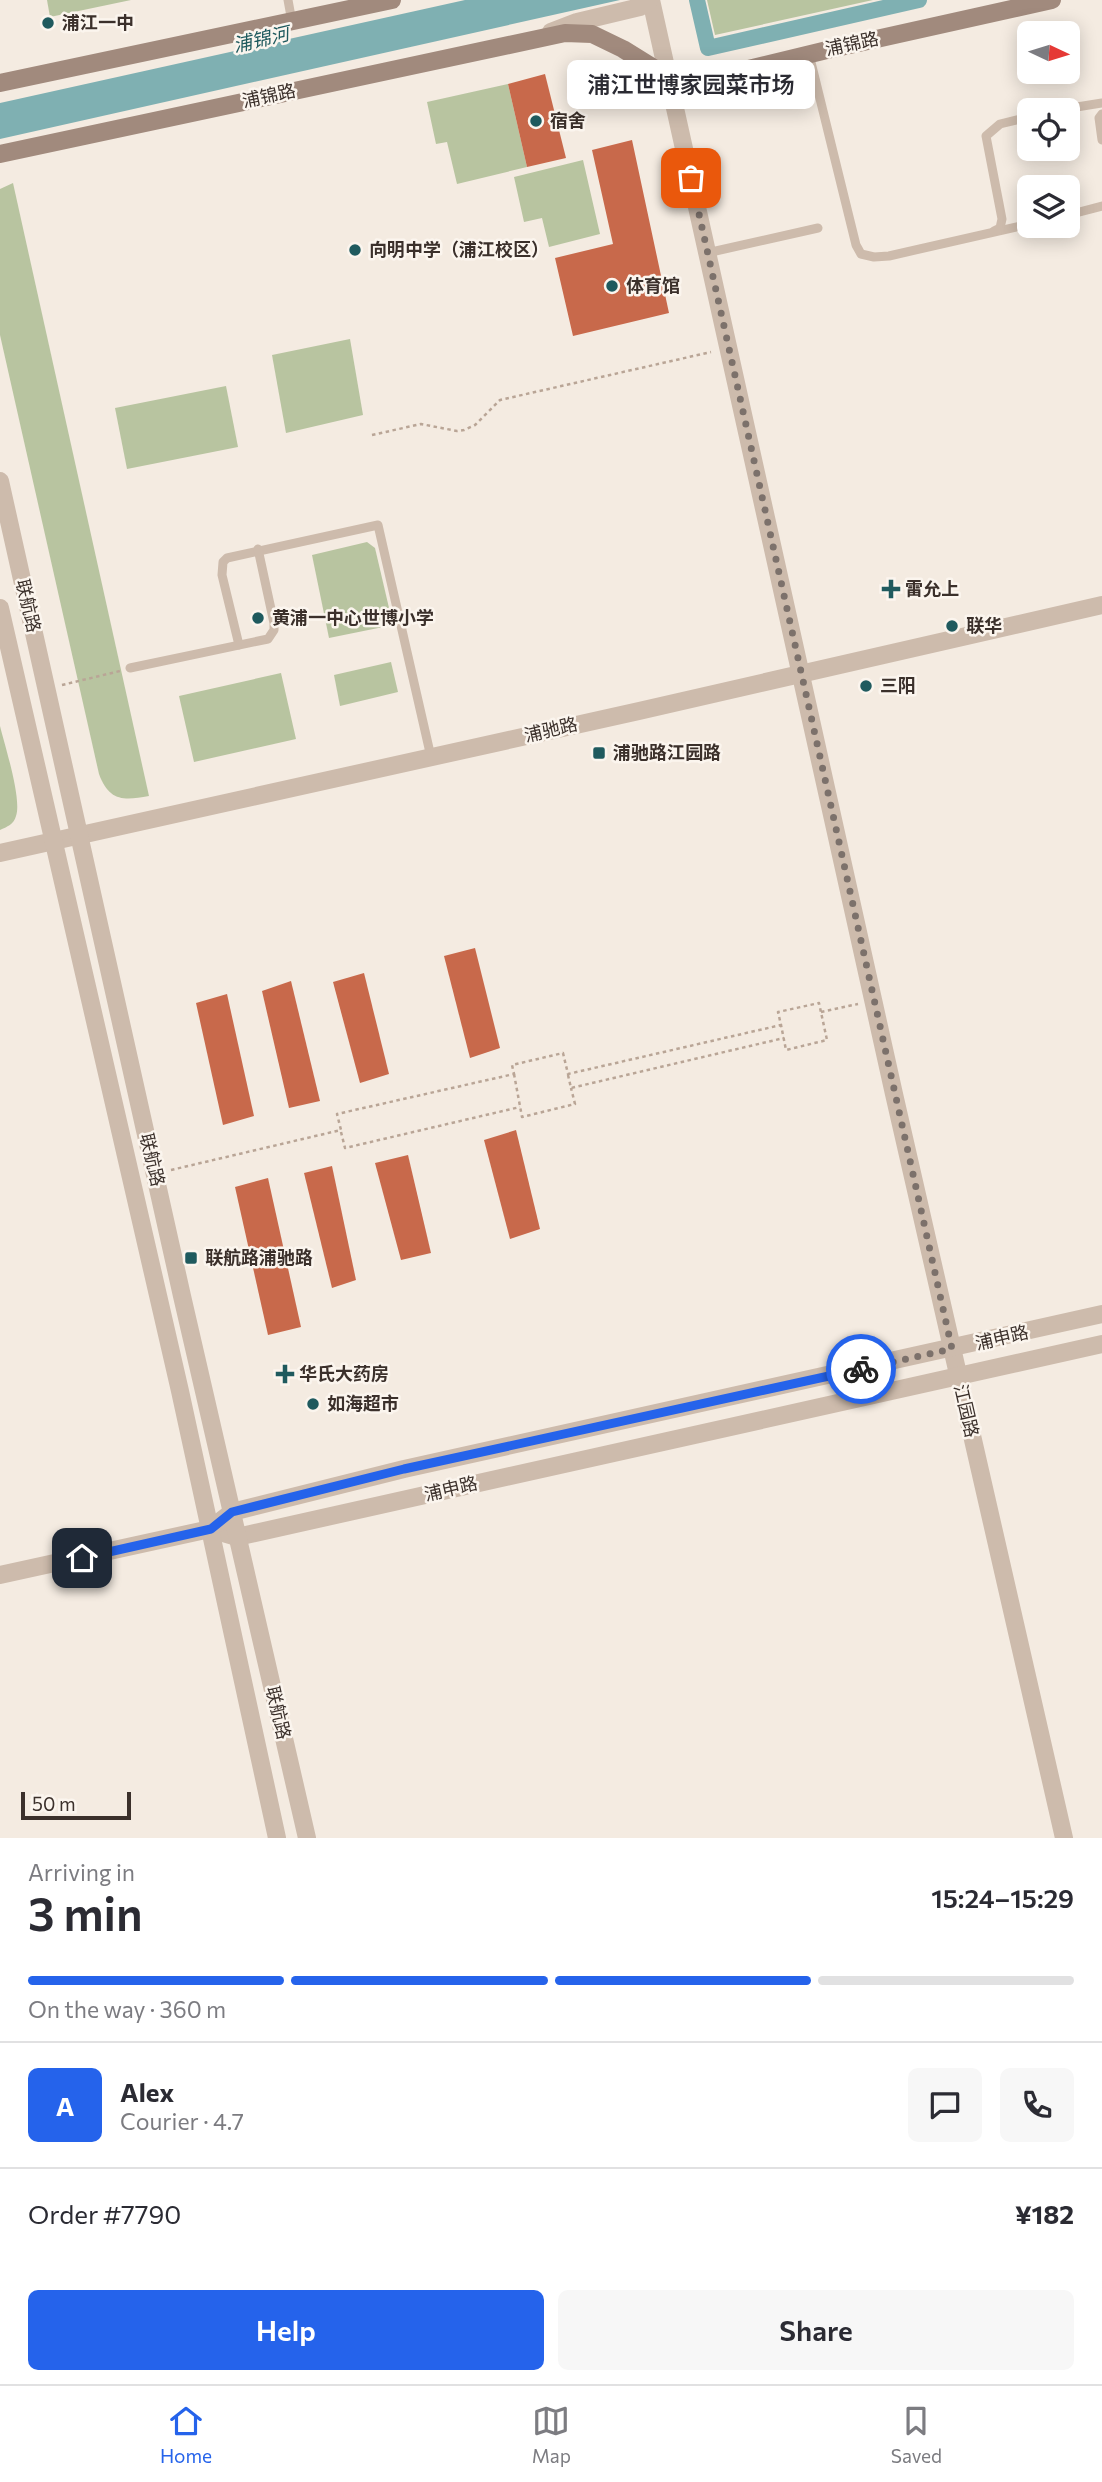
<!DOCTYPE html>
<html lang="en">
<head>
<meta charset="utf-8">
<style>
  :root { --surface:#fff; --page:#f7f7f7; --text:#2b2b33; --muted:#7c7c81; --line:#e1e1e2; --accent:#2563eb }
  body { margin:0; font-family:Commissioner,"Noto Sans SC",sans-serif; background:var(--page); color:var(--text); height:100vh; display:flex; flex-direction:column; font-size:26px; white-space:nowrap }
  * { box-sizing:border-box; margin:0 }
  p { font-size:23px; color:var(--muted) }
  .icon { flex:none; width:38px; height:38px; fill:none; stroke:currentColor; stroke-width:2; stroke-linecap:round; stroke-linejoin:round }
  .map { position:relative; height:1838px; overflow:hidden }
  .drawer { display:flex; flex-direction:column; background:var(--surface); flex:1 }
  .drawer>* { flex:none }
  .needle { width:46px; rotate:94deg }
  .fabs { position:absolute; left:1017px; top:21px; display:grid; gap:14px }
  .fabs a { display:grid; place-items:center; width:63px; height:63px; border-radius:10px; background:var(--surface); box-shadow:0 4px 18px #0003; font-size:35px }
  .scale { position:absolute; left:21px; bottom:18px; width:110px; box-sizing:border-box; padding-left:7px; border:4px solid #3b302b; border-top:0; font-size:19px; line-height:24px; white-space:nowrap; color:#3b302b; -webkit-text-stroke:5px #fbf5ee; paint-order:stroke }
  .pin { position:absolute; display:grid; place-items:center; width:60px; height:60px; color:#fff; margin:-30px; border-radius:14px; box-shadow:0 4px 10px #0006 }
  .courier { position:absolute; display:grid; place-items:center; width:70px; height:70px; margin:-35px; border:5px solid #2563eb; border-radius:50%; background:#fff; color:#222; box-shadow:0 2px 9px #0007 }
  .bubble { position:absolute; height:49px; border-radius:10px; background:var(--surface); box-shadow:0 4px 18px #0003; font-size:23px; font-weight:600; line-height:49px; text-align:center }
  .headline em { font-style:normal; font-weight:600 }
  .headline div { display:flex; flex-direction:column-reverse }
  .headline { display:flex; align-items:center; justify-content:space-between; height:119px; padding:0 28px }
  h1 { font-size:46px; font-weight:600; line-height:52px }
  .bar { display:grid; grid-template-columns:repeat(4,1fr); gap:10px 7px; align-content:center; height:84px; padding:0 28px }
  .bar i { height:9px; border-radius:5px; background:var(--line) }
  .bar .active { background:var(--accent) }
  .bar p { grid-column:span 4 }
  .line { display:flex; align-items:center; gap:18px; padding:0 28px; border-top:2px solid var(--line) }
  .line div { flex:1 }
  .round { display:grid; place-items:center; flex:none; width:74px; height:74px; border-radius:10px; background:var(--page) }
  .button { display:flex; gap:14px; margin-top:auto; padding:14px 28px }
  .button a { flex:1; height:80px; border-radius:10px; background:var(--accent); color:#fff; font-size:28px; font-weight:600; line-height:80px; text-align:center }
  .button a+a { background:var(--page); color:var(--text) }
  .menu { display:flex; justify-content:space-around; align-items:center; height:98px; border-top:2px solid var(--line); background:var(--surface); font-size:19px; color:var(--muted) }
  .menu a { display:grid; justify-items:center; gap:4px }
  .menu .active { color:var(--accent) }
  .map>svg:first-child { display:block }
</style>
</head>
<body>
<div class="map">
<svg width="1102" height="1838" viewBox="0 0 1102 1838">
  <rect width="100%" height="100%" fill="#f4ebe1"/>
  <g fill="#b8c4a0">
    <polygon points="47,0 131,0 50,17"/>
    <polygon points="707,0 873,0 715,35"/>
    <polygon points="508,84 527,167 457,184 447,142 436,144 427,102"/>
    <polygon points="583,160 600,234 549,247 542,218 524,222 514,177"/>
    <path d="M13,183L149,796C123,801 109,801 99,774L0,335V189Z"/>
    <polygon points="350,339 363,415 286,433 272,355"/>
    <polygon points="226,386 238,447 127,469 115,408"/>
    <polygon points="367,542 375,548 393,625 329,638 312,555"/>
    <polygon points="391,662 398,692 340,706 334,675"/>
    <polygon points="281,673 296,739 194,762 179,696"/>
    <path d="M0,726C5,746 22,799 16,816C14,824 7,827 0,830Z"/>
  </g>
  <polygon fill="#7fb0b2" points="465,0 620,0 0,139 0,103"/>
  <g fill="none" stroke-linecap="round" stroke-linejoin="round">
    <polyline stroke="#7fb0b2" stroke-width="16" points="697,0 708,48 919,0"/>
  </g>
  <g fill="#c8694b">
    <polygon points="545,74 566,158 527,167 508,84"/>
    <polygon points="632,140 669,313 573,336 555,258 613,244 592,150"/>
    <polygon points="475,948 500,1048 470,1058 444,956"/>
    <polygon points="364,973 389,1074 360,1083 333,982"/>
    <polygon points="291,981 320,1101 289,1108 262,991"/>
    <polygon points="227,994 254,1116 223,1125 196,1003"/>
    <polygon points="516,1130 540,1229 510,1239 484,1140"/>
    <polygon points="408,1155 431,1253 401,1260 375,1163"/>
    <polygon points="332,1166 356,1280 332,1288 304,1173"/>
    <polygon points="268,1178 301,1327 268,1335 235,1187"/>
  </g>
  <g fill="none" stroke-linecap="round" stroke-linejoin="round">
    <g stroke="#b9a596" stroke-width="2.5" stroke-dasharray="3.5 3.5" stroke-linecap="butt">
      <polyline points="372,435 421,424 457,431 464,430 475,425 500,400 711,352"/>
      <polyline points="62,685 120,671"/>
      <polyline points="821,1012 858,1004"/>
      <polyline points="514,1074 522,1117 575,1104 571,1088"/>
      <polyline points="568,1075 571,1088 784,1038"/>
      <polyline points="341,1132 345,1148 520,1107"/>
      <polyline points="171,1170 341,1130 337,1114 514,1074 512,1065 563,1053 568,1074 781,1025 778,1012 819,1003 827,1040 786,1050 781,1025"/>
    </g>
    <g stroke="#cdbbac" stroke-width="9">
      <polyline points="288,0 292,22"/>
      <polyline points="809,54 856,245 861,254 874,257 889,256 1029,224"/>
      <polyline points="1058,110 1102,103"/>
      <polyline points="1102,114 1099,118 1102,140"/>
      <polyline points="1068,215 1102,206"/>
      <polyline points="994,231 1000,228 1002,219 986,136 1000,124 1029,117"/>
      <polyline points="707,253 818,228"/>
      <polyline points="239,645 222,575 223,562 227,558 378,525 431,757"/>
      <polyline points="130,668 268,639 274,630 274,623 258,549"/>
    </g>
    <g stroke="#cdbbac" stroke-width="18">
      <polyline points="651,0 894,1094 1064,1838"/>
      <polyline points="0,853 639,711 1102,605"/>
      <polyline points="210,1529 237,1537 1102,1344"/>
      <polyline points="0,1575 210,1529 232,1512 404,1469 1102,1314"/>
    </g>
    <g stroke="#cdbbac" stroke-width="18">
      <polyline points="551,32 577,22 640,7 648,3 649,0"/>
      <polyline points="0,481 182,1296 307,1838"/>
      <polyline points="0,608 180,1391 277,1838"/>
    </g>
    <g stroke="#a18a7d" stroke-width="18">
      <polyline points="0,83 392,0"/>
      <polyline points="0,154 565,33 592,34 623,49 668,77 694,82 827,50 1052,0"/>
    </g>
  </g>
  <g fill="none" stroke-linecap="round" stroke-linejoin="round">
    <polyline stroke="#7c716b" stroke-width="7" stroke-dasharray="0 12.6" points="691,178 952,1349 861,1369"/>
    <polyline stroke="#2563eb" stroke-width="9" points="82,1558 211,1529 232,1512 404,1469 861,1369"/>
  </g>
  <g fill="#1f5a5e" stroke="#fbf5ee" stroke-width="2.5">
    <circle cx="48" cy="23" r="7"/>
    <circle cx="536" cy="121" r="7"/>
    <circle cx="355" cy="250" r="7"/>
    <circle cx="612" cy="286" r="7"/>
    <path d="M887.5 578.5h7v7h7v7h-7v7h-7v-7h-7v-7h7z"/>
    <circle cx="258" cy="618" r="7"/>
    <circle cx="952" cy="626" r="7"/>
    <circle cx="866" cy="686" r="7"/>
    <rect x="592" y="746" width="14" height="14" rx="3.5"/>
    <rect x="184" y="1251" width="14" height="14" rx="3.5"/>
    <path d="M281.5 1363.5h7v7h7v7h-7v7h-7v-7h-7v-7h7z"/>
    <circle cx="313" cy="1404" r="7"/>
  </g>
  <g text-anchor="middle" stroke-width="5" stroke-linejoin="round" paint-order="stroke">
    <g font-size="18" font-weight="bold" fill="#3b302b" stroke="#fbf5ee" text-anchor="start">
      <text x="62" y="29">浦江一中</text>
      <text x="550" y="127">宿舍</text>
      <text x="369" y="256">向明中学（浦江校区）</text>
      <text x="626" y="292">体育馆</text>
      <text x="905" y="595">雷允上</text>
      <text x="272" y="624">黄浦一中心世博小学</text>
      <text x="966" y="632">联华</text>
      <text x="880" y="692">三阳</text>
      <text x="613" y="759">浦驰路江园路</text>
      <text x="205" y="1264">联航路浦驰路</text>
      <text x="299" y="1380">华氏大药房</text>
      <text x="327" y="1410">如海超市</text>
    </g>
    <g font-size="18" fill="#3b302b" stroke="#fbf5ee">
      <text transform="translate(852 44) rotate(-12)" y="6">浦锦路</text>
      <text transform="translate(269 96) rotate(-12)" y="6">浦锦路</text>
      <text transform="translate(28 606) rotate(77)" y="6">联航路</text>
      <text transform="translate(551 730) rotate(-13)" y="6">浦驰路</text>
      <text transform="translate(152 1160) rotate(77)" y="6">联航路</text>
      <text transform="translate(1002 1338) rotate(-13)" y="6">浦申路</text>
      <text transform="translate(966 1411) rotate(77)" y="6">江园路</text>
      <text transform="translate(451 1489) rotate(-13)" y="6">浦申路</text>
      <text transform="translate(278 1713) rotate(77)" y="6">联航路</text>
    </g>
    <g font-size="19" font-style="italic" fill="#1f5a5e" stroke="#fbf5ee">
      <text transform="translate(261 39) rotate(-13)" y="7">浦锦河</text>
    </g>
  </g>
</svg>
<div class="fabs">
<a><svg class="needle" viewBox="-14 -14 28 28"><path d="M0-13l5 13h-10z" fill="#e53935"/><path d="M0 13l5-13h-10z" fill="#7c7c81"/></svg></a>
<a><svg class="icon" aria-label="locate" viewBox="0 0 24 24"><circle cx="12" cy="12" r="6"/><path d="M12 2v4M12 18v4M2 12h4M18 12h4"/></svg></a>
<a><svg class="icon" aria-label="layers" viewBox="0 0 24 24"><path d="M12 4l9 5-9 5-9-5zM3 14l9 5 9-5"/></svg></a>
</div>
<div class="scale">50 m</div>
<div class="pin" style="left:691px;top:178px;background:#ea580c"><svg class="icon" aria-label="bag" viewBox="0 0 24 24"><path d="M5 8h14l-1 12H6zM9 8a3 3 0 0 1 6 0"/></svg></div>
<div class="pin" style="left:82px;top:1558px;background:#1f2937"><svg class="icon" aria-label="home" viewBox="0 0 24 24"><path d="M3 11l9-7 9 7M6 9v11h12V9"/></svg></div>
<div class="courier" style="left:861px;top:1369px"><svg class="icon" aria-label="bike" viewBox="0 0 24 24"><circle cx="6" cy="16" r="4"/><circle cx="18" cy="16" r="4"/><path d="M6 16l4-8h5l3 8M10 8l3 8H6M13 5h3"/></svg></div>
<div class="bubble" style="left:567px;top:60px;width:248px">浦江世博家园菜市场</div>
</div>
<section class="drawer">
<div class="headline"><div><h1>3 min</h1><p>Arriving in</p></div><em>15:24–15:29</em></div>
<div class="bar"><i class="active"></i><i class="active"></i><i class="active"></i><i></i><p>On the way · 360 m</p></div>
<div class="line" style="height:126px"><b class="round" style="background:var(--accent);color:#fff">A</b><div><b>Alex</b><p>Courier · 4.7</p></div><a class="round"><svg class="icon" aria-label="chat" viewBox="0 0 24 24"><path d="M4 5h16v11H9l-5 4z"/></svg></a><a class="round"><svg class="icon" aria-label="phone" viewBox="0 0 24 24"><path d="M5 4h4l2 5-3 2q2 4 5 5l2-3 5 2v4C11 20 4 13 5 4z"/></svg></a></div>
<div class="line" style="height:91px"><div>Order #7790</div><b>¥182</b></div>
<div class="button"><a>Help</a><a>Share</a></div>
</section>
<nav class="menu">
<a class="active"><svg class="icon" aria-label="home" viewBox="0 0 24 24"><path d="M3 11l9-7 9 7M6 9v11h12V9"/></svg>Home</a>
<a><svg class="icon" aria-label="map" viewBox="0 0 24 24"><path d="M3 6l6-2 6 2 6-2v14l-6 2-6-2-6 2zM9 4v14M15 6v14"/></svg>Map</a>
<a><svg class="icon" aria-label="saved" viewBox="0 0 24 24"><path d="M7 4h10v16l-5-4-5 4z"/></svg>Saved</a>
</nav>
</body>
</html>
